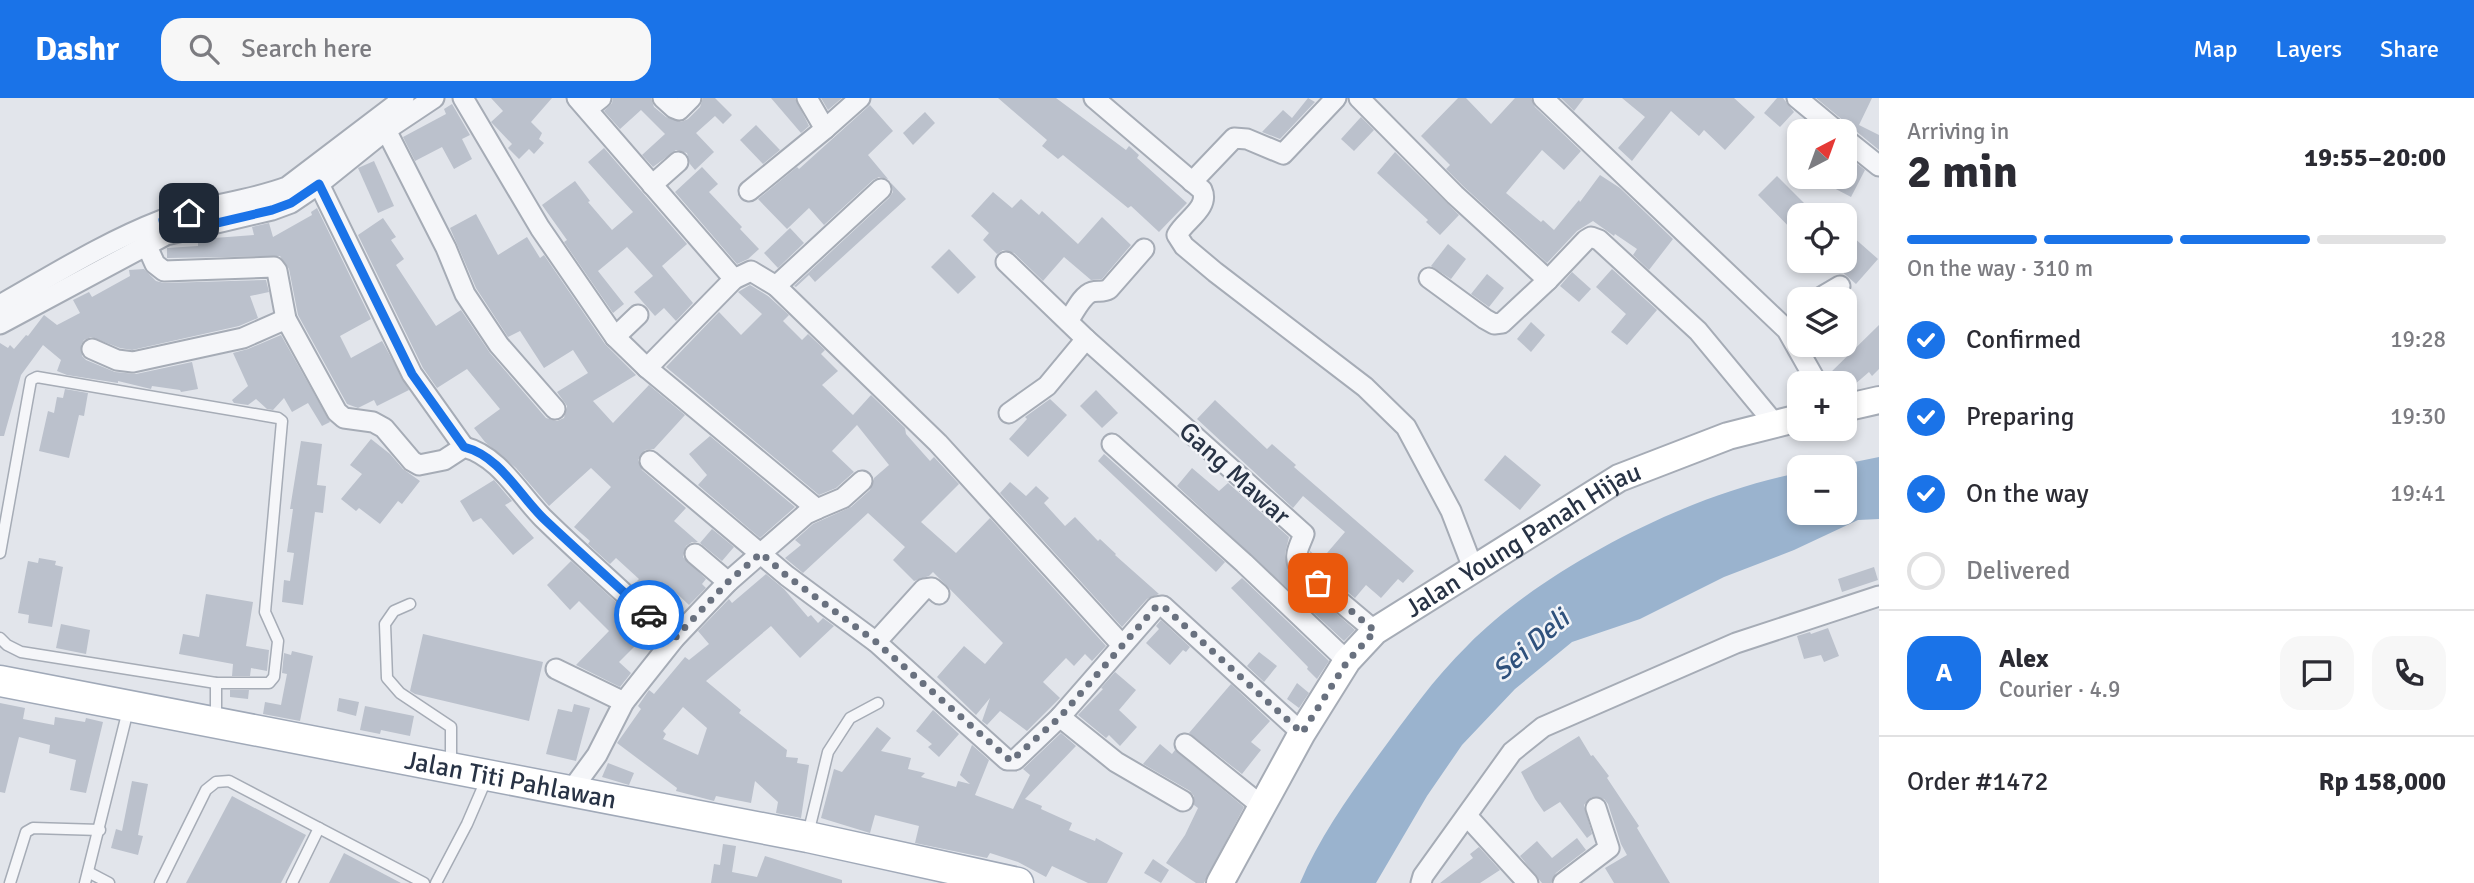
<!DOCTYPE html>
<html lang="en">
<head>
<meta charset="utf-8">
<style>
  :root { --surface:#fff; --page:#f7f7f7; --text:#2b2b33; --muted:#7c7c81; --line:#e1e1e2; --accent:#1a73e8 }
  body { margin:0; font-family:Signika,sans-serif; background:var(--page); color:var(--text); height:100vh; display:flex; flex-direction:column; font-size:26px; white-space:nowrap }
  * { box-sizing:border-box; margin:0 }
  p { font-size:23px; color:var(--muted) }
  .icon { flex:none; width:38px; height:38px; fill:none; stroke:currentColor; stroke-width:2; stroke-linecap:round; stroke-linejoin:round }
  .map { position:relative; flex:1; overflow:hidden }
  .details { display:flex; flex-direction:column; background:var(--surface); width:595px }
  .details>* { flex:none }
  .needle { width:46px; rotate:41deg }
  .tools { position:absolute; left:1787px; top:21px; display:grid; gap:14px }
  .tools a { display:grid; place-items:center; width:70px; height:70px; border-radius:14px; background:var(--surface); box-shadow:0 4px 10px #0003; font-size:35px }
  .pin { position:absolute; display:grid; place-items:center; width:60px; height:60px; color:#fff; margin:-30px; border-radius:14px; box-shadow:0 4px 10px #0006 }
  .courier { position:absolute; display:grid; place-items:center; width:70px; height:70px; margin:-35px; border:5px solid #1a73e8; border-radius:50%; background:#fff; color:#222; box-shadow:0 2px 9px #0007 }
  .overview em { font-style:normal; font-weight:700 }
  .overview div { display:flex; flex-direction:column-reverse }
  .overview { display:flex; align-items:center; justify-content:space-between; height:119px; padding:0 28px }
  h1 { font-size:46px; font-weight:700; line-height:52px }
  .bar { display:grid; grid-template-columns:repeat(4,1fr); gap:10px 7px; align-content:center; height:84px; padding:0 28px }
  .bar i { height:9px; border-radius:5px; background:var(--line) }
  .bar .selected { background:var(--accent) }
  .bar p { grid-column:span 4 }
  .line { display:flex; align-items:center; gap:18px; padding:0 28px; border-top:2px solid var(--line) }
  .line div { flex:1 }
  .round { display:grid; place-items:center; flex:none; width:74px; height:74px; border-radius:21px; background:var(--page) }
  ol { padding:0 28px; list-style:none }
  li { display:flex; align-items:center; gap:21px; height:77px }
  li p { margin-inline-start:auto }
  li .icon { padding:7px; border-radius:50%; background:var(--accent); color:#fff; stroke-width:4 }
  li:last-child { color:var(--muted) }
  li i { width:38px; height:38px; border:4px solid var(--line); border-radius:50% }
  header { display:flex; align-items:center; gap:42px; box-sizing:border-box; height:98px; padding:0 35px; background:var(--accent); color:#fff }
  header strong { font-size:33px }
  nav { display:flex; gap:38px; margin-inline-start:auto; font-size:24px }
  .search { width:490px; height:63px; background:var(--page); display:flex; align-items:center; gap:18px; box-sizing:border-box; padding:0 24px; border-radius:21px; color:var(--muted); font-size:26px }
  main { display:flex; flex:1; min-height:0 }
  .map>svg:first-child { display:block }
</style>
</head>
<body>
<header>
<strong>Dashr</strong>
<div class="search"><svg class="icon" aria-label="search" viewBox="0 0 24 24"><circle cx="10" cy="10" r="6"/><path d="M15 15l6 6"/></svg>Search here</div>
<nav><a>Map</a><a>Layers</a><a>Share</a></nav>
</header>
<main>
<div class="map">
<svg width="1879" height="785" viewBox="0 0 1879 785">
  <rect width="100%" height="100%" fill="#e2e5eb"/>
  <path fill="#9ab3ce" d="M1879,359V421L1858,422L1794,452L1724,479L1640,521L1572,544L1515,591L1462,647L1427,698L1376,785H1300C1319,740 1349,698 1378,658C1406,620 1434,580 1468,547C1545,469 1691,395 1799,375V415H1844V369H1830Z"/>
  <g fill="#bbc1cc" fill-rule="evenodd">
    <polygon points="491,0 552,0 531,24 542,35 539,41 544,45 534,56 529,51 519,61 508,50 512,46 491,24 503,13"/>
    <polygon points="613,0 651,0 654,9 666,19 681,24 688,21 700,9 703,0 715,0 732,17 723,26 715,18 696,35 714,54 695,72 690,66 687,55 676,52 653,69 642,57 665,36 641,12 620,31 604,13 612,5"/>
    <polygon points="771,0 795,0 809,28 801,35"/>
    <polygon points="821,0 842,0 828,12"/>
    <polygon points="998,0 1056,0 1126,52 1129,48 1139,57 1137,60 1187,105 1159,134 1131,108 1128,110 1063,57 1058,61 1042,48 1047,42"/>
    <polygon points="1308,0 1315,4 1280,41 1262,34 1283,12 1292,20"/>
    <polygon points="1458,0 1466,0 1491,26 1515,0 1531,0 1535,9 1581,53 1564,72 1542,52 1506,95 1541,124 1543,122 1554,132 1579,102 1580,104 1600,77 1620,90 1673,141 1649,172 1633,157 1637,151 1615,136 1614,138 1593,123 1577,133 1547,165 1463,88 1446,71 1450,67 1421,38"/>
    <polygon points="1561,0 1584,0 1574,13"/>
    <polygon points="1622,0 1734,0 1755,19 1725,52 1704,32 1699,38 1671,13 1632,63 1618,50 1645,19"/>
    <polygon points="1777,0 1783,0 1794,14 1780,29 1764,15"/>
    <polygon points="1816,0 1872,0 1859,27 1879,37 1879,52"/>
    <polygon points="452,6 470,37 462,41 472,61 454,71 442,49 415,63 403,39 446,16 444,11"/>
    <polygon points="870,7 893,33 868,57 888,81 879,79 873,82 824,127 809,110 787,131 758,101 797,69 799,71"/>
    <polygon points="925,14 935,25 913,47 903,35"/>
    <polygon points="1361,19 1374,32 1354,53 1341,41"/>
    <polygon points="756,27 780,52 763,66 740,42"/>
    <polygon points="604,50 687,146 662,168 693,205 676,223 664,210 655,218 634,194 653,178 627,149 598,173 624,206 613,215 564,144 567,142 542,107 575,83 590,103 588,104 612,132 633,114 588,64"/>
    <polygon points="1395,54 1459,117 1440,137 1426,124 1428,122 1377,75"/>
    <polygon points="1848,59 1865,72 1851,99 1813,79 1844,79 1844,66"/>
    <polygon points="374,63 394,108 378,115 358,70"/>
    <polygon points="702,69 718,86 709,94 742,129 740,131 759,151 748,161 737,166 675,94"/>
    <polygon points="1777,78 1816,117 1799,117 1799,139 1758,97"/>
    <polygon points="891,85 906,101 815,184 809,177 796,189 794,188 889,100 893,94"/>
    <polygon points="993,94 1012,110 1021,101 1039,117 1042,113 1078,146 1102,119 1131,147 1102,181 1091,182 1064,159 1043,183 1014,155 1003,152 997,156 983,142 989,135 971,118"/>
    <polygon points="317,110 371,221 340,238 351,260 382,243 409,292 377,308 374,302 358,310 347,306 298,217 289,171 280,158 167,160 167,150 198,148 198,142 201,141 254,137 252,129 269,125 273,139 312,117 311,114"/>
    <polygon points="476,116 498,157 527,139 540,160 544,157 605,246 636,277 593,303 613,325 649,287 685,317 654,351 645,352 638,362 642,372 686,410 674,423 698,444 692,444 686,448 683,459 706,481 702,486 706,490 689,507 669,488 653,505 633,487 639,481 616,460 610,466 588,446 590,443 574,429 611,389 591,370 549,408 516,370 485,344 474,330 500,311 467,271 437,290 423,270 358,137 383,120 396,139 391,142 404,161 396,167 436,228 461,212 490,255 546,320 557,323 564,320 567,308 557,294 588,275 573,252 544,270 520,233 508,239 476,190 450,130"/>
    <polygon points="790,130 804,145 778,170 764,155"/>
    <polygon points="1844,131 1878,161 1856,186 1830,163 1844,163"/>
    <polygon points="1448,146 1466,161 1451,181 1431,168"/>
    <polygon points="949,151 976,179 958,196 931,169"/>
    <polygon points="144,171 156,183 164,185 266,182 269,194 250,198 258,220 239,228 132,252 120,250 91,239 84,242 81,247 82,258 86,262 115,274 136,276 192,264 198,291 181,294 180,292 152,288 151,291 118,283 118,285 67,277 57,273 61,262 43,247 21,277 4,338 0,338 0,245 8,250 10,247 14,251 26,237 28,238 44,217 57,227 80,215 73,202 89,194 92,199 130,178 129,172"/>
    <polygon points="1612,171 1657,212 1627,247 1611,234 1626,216 1596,189"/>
    <polygon points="1572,174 1591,191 1579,204 1560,188"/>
    <polygon points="1487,176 1504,190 1489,209 1471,196"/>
    <polygon points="750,187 768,198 789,217 783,223 802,242 808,236 825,252 821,256 838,273 822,287 853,317 871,297 905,330 906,336 930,363 934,359 959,386 921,424 956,455 990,420 1106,548 1092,563 1085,556 1074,568 1066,560 1043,584 1060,600 1027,633 1000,613 987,627 982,623 990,600 976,617 937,579 964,548 985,566 1003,545 933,474 929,478 914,483 893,462 905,449 868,415 803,475 785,460 801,447 795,442 813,426 851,409 870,392 874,380 889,367 857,327 832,353 854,374 836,390 819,397 666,269 719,214 741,237 762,216 738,194"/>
    <polygon points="1531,224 1545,237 1531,254 1517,241"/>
    <polygon points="1879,227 1879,271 1872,278 1869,274 1847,293 1844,294 1844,285 1829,285 1827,278"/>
    <polygon points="281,237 330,324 322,328 308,305 292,314 284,300 273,312 267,311 256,301 248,307 234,305 232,302 248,288 233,255 248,251"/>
    <polygon points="65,291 88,295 84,318 79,317 69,360 39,353 48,313 54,315 57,299 63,300"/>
    <polygon points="1096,292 1118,315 1102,330 1080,308"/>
    <polygon points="1050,301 1067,317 1028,359 1009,341 1027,321 1025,319"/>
    <polygon points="1215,302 1267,351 1272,346 1296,367 1294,369 1414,473 1403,485 1398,481 1381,500 1366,487 1355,500 1309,462 1310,453 1321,462 1345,434 1303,398 1293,410 1197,321"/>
    <polygon points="710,338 795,409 760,440 698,387 707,377 689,356"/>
    <polygon points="371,341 390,356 403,371 420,383 402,406 398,403 380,426 359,410 356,413 341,401 362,376 350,367"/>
    <polygon points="301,343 322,346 317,387 326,388 323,415 315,414 303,507 282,504 284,482 290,483 294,455 287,454 293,411 290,411"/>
    <polygon points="1104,356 1225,464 1216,474 1098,363"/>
    <polygon points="1505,357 1541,387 1520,412 1484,382"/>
    <polygon points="1192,370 1219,393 1228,385 1289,439 1285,456 1288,473 1355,532 1344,543 1177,388"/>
    <polygon points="494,382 512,403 505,407 534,440 513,457 481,420 473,424 460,403"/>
    <polygon points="1010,384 1026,398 1036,388 1049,400 1044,405 1065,428 1075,419 1098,443 1100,441 1116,456 1115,457 1159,496 1147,501 1122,529 1000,395"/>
    <polygon points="712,431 734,449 722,463 700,445"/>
    <polygon points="39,460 56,463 55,467 63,469 52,529 28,525 29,517 18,515 28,463 38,465"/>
    <polygon points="571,463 652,537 647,543 643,540 619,564 631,575 620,589 576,567 609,533 579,503 570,512 547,487"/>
    <polygon points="1874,469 1878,482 1842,494 1838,481"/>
    <path d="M766,476L784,491L808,519L811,517L818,525L823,520L834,528L800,560L771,528L706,583L741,612L739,615L787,652L786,659L798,660L797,665L809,667L801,720L776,715L778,704L755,683L751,705L716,698L714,703L676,693L677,690L617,645L641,611L638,608L649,592L654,596L685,559L689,562L709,546L698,533L729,501L732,505ZM683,609L707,630L698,657L663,641L666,636L663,633Z"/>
    <polygon points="1242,480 1329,563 1317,581 1307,571 1308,569 1231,490"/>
    <polygon points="206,496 253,504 246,548 269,552 267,573 251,570 250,578 232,578 233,566 179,556 183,536 199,539"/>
    <polygon points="1161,522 1190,549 1186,554 1183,552 1170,567 1146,545 1159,531 1156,528"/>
    <polygon points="61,526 90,532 86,556 56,550"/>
    <polygon points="1828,530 1839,558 1824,564 1821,557 1804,561 1797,538 1810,534 1811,536"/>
    <polygon points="423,536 543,564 529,623 415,596 410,593"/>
    <polygon points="292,553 313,558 300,623 263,616 265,604 281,607 287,576 282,575 284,555 291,557"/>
    <polygon points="1259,554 1277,568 1264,584 1247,568"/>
    <polygon points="1115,574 1136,592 1119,612 1137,629 1120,648 1109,637 1106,640 1078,617 1103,591 1101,590"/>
    <polygon points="1297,585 1309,595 1299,610 1287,601"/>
    <polygon points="1231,586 1270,623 1251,644 1261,652 1242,676 1189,635"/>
    <polygon points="230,592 249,592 248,601 230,599"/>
    <polygon points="339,600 359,604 356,618 337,613"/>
    <polygon points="0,605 25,610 23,621 54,627 55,619 85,624 86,620 103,624 86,695 70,692 76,662 49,655 50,647 19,639 5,695 0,694"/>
    <polygon points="574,606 590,610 576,663 546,656 558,611 572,614"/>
    <polygon points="365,608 414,618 410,638 381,632 380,636 360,632"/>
    <polygon points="933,612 959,636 939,659 928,649 932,646 916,633"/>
    <polygon points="877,629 891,640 881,653 911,660 908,671 925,675 921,679 956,689 958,683 970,686 960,677 972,647 989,662 975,697 1013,711 1030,677 1023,671 1061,635 1076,648 1025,701 1042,708 1041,711 1072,725 1069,732 1095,743 1096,740 1123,755 1107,785 1088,785 1052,768 1046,779 1018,764 990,755 987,760 915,745 919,728 875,717 870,735 821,720 834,671 842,674"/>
    <polygon points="1579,638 1591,658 1593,657 1609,678 1607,680 1639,728 1637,730 1670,785 1614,785 1605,770 1627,757 1621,746 1608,706 1604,701 1592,699 1584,707 1592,736 1587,740 1560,704 1544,714 1535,701 1521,674"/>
    <polygon points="1160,646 1172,656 1175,652 1244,709 1204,785 1196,785 1166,765 1185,737 1198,710 1194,707 1194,698 1190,693 1143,666"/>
    <polygon points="608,665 634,675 629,687 602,679"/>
    <polygon points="132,683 148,686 138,737 143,738 138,757 111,750 116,731 122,733"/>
    <polygon points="232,698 306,737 281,785 186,785"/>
    <polygon points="1577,740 1586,752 1556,775 1551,785 1542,785 1520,758 1537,743 1552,760"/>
    <polygon points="723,746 736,748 732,774 757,779 765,758 842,782 842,785 711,785 714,766 720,767"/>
    <polygon points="1479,749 1500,772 1480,785 1440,785 1473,760 1470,756"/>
    <polygon points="344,755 401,785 329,785"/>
    <polygon points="1153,761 1169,772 1161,785 1144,775"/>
  </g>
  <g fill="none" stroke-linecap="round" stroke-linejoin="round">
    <defs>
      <g id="lane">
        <polyline points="0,455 31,282 37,279 278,320 282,323 265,514 278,543 274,579 269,585 216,585 21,554 7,547 0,540"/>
        <polyline points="410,506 394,513 385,526 387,580 400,595 451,629 451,666"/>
        <polyline points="216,585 216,620"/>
        <polyline points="808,736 828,654 850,620 878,605"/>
        <polyline points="88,774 109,785"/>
        <polyline points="10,785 26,734 33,730 100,732"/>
        <polyline points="85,785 128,612"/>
        <polyline points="160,785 206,692 216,684 229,683 424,785"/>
        <polyline points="292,785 319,730"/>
        <polyline points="436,785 467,726 486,682"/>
      </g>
      <g id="street">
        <polyline points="463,0 540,130 615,239 647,270 817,411 806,416 728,484 674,541 624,604 597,657 570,694"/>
        <polyline points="577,0 734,181"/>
        <polyline points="663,0 674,10 679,12 691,0"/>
        <path d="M1094,0L1202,92C1210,110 1185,122 1177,137L1184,148L1215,174L1365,289L1406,329L1451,413L1473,470"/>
        <polyline points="1359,0 1455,97 1548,182"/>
        <polyline points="1543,0 1787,232 1817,285"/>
        <polyline points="1797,0 1837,33"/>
        <polyline points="587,11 601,0"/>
        <polyline points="825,31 860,0"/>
        <polyline points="386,32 446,150 465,196 499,247 555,311"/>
        <polyline points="1844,40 1879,68"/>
        <polyline points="1192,84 1234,40 1247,41 1283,56 1336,0"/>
        <polyline points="319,86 412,276 464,349"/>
        <polyline points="652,87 678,64"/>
        <polyline points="749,93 825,31 807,0"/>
        <path d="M146,146L155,166L164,173L274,169L277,173L286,221L337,314L344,320L373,324L384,330L412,363L419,367L444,362L464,349C499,358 519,396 543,420C586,462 631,501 674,541"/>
        <path d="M1006,164L1086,241L1304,436C1300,447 1293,457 1299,469L1375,533"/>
        <polyline points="1429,180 1485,221 1494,226 1502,225 1548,182 1586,142 1591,139 1599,142 1698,233 1775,326"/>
        <polyline points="776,188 881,91"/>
        <polyline points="1818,201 1840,188"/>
        <path d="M0,207C53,177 105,144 162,122C202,107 247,104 287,89L404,0"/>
        <path d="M1068,223C1074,215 1082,197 1092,194C1099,192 1102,195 1109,191L1144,151"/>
        <polyline points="0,226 166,137 272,112 291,105 319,86 386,32 434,0"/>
        <polyline points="615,239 638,217"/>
        <polyline points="92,251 117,262 133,264 243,240 286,221"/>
        <polyline points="647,270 734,181 751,173 776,188 938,345 1122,547"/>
        <polyline points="1009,315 1047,288 1086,241"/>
        <polyline points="1112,346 1244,465 1347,563"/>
        <polyline points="650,363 787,478 876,544 1007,662 1015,662 1060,619 1156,509 1163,508 1302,635"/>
        <polyline points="817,411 843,400 862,383"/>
        <polyline points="695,456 728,484"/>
        <polyline points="876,544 924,491 932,490 939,496"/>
        <polyline points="556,571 624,604"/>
        <polyline points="1060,619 1116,664 1183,703"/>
        <polyline points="1185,646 1263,709"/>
        <polyline points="1467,718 1528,785"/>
        <polyline points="1421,785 1423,778 1512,654 1543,629 1736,545 1879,498"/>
        <polyline points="1563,785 1609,750 1596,710"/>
      </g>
      <g id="secondary">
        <polyline points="1844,310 1879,302"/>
        <path id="s1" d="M1220,785L1302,635L1347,563L1375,533L1619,380L1728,338L1799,320"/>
      </g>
      <g id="primary">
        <path id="s2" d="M0,583L808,739L1018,785"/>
      </g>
    </defs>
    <use href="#lane" stroke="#a6acb6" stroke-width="13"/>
    <use href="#street" stroke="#a6acb6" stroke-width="23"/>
    <use href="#secondary" stroke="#a6acb6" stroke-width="30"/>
    <use href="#primary" stroke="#a0a9b8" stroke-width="33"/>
    <use href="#lane" stroke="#f5f6f9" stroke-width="10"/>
    <use href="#street" stroke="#f5f6f9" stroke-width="19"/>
    <use href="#secondary" stroke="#fff" stroke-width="26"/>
    <use href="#primary" stroke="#fff" stroke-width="30"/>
  </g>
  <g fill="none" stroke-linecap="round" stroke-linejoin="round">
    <polyline stroke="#69717f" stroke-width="7" stroke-dasharray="0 12.6" points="649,517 674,541 728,484 761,455 787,478 876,544 1011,663 1060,619 1156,509 1163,508 1302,635 1347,564 1375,533 1318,485"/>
    <path stroke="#1a73e8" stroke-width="9" d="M189,115L163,122L166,137L272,112L291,105L319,86L412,276L464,349C500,358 519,397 544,421C579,454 614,485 649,517"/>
  </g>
  <g text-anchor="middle" stroke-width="5" stroke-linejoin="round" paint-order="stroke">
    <g font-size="26" fill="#283345" stroke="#f2f4f8">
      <text transform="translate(1235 375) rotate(42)" y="9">Gang Mawar</text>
      <text dy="9" stroke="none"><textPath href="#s1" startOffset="471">Jalan Young Panah Hijau</textPath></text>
      <text dy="9" stroke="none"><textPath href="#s2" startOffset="520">Jalan Titi Pahlawan</textPath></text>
    </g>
    <g font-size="28" font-style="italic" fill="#2f517c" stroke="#f2f4f8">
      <text transform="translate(1530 546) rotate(-41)" y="10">Sei Deli</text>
    </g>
  </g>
</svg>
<div class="tools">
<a><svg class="needle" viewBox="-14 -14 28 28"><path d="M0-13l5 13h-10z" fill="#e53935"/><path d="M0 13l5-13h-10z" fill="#7c7c81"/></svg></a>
<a><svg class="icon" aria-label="locate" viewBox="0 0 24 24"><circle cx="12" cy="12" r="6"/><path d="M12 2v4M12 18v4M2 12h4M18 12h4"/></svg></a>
<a><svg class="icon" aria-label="layers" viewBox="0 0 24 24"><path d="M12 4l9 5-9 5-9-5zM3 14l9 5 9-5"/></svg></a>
<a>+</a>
<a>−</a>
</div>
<div class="pin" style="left:1318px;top:485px;background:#ea580c"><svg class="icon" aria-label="bag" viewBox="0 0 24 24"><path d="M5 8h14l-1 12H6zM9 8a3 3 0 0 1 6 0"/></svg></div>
<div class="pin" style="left:189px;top:115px;background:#1f2937"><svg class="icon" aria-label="home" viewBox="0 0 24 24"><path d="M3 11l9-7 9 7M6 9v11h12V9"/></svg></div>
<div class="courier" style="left:649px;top:517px"><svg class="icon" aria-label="car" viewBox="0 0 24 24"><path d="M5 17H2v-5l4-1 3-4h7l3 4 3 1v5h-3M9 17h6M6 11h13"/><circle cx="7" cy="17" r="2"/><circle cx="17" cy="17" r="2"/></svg></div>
</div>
<section class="details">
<div class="overview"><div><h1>2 min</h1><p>Arriving in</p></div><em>19:55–20:00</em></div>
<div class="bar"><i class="selected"></i><i class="selected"></i><i class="selected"></i><i></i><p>On the way · 310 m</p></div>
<ol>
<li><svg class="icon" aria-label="check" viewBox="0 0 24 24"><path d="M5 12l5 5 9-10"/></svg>Confirmed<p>19:28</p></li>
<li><svg class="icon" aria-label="check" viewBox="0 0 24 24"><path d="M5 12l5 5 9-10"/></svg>Preparing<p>19:30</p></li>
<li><svg class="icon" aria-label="check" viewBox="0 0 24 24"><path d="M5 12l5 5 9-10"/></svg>On the way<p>19:41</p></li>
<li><i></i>Delivered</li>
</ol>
<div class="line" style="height:126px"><b class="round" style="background:var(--accent);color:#fff">A</b><div><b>Alex</b><p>Courier · 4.9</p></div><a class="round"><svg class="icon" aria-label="chat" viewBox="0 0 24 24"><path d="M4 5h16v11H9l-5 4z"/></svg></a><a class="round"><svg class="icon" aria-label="phone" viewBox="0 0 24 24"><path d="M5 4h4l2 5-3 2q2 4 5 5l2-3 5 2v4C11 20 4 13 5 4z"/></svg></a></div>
<div class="line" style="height:91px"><div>Order #1472</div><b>Rp 158,000</b></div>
</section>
</main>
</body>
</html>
